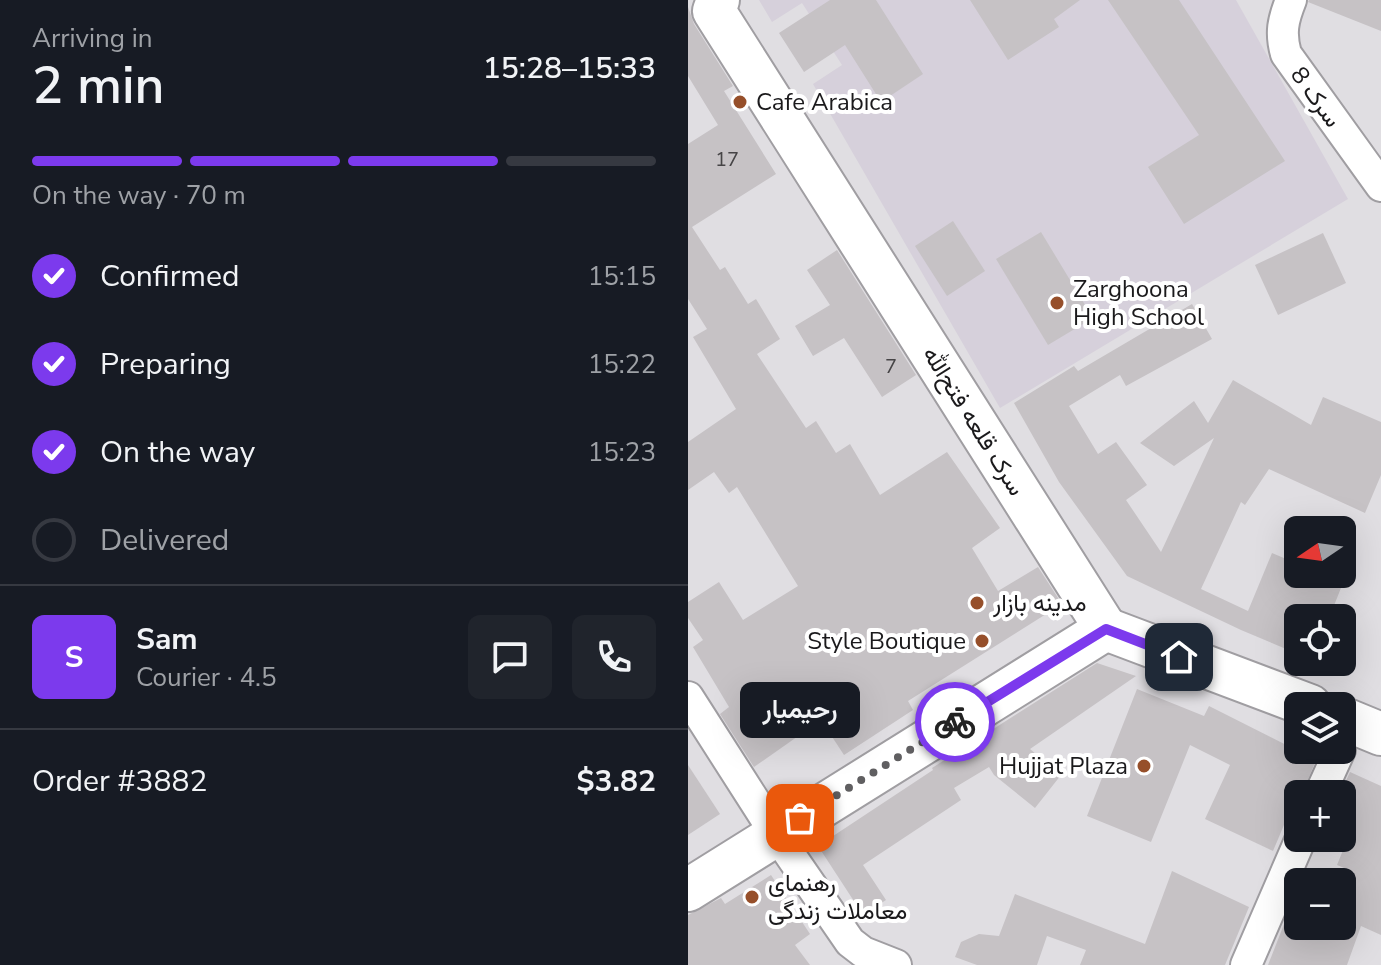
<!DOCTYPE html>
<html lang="en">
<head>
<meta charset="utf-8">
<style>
  :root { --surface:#171b24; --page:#20242c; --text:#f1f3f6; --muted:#9ea1a6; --line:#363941; --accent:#7c3aed }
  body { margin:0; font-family:"Nunito Sans",Vazirmatn,sans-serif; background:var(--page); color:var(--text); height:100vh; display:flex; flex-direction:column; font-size:30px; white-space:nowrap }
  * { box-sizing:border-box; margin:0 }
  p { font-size:26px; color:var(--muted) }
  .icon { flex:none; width:44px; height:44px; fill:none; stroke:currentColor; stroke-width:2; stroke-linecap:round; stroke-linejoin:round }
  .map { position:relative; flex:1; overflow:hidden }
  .drawer { display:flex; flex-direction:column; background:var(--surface); width:688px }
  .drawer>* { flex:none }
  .needle { width:52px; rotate:257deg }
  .tools { position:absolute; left:596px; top:516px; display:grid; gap:16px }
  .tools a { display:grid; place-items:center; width:72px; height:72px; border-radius:12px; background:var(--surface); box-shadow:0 8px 32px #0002; font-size:40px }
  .pin { position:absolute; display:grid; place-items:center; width:68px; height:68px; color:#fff; margin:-34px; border-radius:16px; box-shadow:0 4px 12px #0006 }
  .courier { position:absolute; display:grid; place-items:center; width:80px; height:80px; margin:-40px; border:6px solid #7c3aed; border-radius:50%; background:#fff; color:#222; box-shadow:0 2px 10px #0007 }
  .bubble { position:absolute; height:56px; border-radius:12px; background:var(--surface); box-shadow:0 8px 32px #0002; font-size:26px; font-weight:600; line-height:56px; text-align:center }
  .head em { font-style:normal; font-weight:600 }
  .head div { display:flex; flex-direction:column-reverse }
  .head { display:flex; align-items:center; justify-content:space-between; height:136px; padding:0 32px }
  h1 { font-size:52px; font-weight:600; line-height:60px }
  .bar { display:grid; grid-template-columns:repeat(4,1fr); gap:12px 8px; align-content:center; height:96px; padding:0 32px }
  .bar i { height:10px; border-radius:6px; background:var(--line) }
  .bar .on { background:var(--accent) }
  .bar p { grid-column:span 4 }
  .line { display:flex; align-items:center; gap:20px; padding:0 32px; border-top:2px solid var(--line) }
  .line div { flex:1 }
  .round { display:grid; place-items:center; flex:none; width:84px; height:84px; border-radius:12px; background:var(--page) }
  ol { padding:0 32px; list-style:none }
  li { display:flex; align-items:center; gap:24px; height:88px }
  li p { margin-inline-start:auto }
  li .icon { padding:8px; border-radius:50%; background:var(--accent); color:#fff; stroke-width:4 }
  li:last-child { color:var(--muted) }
  li i { width:44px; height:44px; border:4px solid var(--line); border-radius:50% }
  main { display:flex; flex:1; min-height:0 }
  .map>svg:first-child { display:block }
</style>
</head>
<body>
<main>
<section class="drawer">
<div class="head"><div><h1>2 min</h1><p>Arriving in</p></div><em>15:28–15:33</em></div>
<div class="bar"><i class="on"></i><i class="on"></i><i class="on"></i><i></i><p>On the way · 70 m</p></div>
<ol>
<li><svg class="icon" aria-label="check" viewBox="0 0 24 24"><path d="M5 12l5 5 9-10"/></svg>Confirmed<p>15:15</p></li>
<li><svg class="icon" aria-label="check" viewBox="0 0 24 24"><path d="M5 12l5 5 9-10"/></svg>Preparing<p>15:22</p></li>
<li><svg class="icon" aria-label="check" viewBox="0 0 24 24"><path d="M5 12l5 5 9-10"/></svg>On the way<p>15:23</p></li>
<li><i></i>Delivered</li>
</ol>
<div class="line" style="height:144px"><b class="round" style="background:var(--accent);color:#fff">S</b><div><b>Sam</b><p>Courier · 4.5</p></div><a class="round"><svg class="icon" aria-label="chat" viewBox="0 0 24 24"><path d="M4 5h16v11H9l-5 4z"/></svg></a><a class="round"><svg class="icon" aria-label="phone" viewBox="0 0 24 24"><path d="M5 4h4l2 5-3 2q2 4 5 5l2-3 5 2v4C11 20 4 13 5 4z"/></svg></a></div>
<div class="line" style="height:104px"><div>Order #3882</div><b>$3.82</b></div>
</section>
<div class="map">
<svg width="693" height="965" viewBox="0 0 693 965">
  <rect width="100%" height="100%" fill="#e0dee2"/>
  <polygon fill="#d6d0db" points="71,0 548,0 660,199 312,408 125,84 154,65 114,3 84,22"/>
  <g fill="#c6c2c5">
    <polygon points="142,0 188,0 235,74 193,102 157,45 116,72 91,33"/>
    <polygon points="282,0 392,0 366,19 371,27 320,60"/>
    <polygon points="420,0 491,0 597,161 496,224 460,167 511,135"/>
    <polygon points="621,0 693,0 693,31 620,2"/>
    <polygon points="0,7 6,24 45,86 36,91 88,174 4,227 32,270 37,267 60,304 68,299 92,339 69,354 118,428 128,421 148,453 162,444 192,495 259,452 312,528 284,548 310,591 350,567 374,604 220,701 225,710 156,755 133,720 66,767 32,714 41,707 5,647 15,640 0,618 0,602 31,582 55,620 110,586 49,487 41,493 26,472 0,490 0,442 48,409 5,337 19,329 0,299 0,144 30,125 0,76"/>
    <polygon points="265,221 297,271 259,296 227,246"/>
    <polygon points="353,232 405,318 360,345 308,259"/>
    <polygon points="635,233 658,283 590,315 567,265"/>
    <polygon points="149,250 228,375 194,397 156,338 125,356 107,326 142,305 119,270"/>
    <polygon points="504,304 524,339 438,386 432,375 381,406 410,454 428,442 459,485 438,500 473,552 526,438 486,466 452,443 506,401 520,423 545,380 623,425 635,397 693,422 693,475 677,513 581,469 557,505 553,502 513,589 560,611 584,553 610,564 610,574 634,574 655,583 641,618 610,618 610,654 553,630 439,576 371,482 326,403 386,366 390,371"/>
    <polygon points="409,663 448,676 342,749 373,775 347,808 306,775 301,767 266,788 273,800 175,865 198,900 175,915 130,846 245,770 244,768"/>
    <polygon points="449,689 516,716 521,706 628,760 614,794 609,794 585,851 517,819 542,765 502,745 463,842 399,816"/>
    <polygon points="0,765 32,814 0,835"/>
    <polygon points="662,772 693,786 693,935 673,926 659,965 580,965 598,919 610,923 610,926 617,926 654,939 654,901 666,872 649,865 668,818 654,813 654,794 652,794"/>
    <polygon points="484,871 561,907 537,965 392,965 398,950 359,936 349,965 289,965 267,957 273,942 291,934 311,936 327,894 457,944"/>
    <polygon points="83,875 122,934 107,945 122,965 0,965 0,915 33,898 37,904"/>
  </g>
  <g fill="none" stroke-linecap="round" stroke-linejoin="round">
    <defs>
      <g id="minor">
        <path d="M603,0C595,20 592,33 598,54L693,186"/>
        <polyline points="0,697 87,833 162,942 175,952 208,965"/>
        <polyline points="632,794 652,750"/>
        <polyline points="558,965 613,838"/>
      </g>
      <g id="secondary">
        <polyline points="30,0 26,11 418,629"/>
        <polyline points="418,629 622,706"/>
        <polyline points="654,718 693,734"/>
        <polyline points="0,890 418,629"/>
      </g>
    </defs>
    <use href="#minor" stroke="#a09ea2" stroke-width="34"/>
    <use href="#secondary" stroke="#a09ea2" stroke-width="46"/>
    <use href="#minor" stroke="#fff" stroke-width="30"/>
    <use href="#secondary" stroke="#fff" stroke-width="42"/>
  </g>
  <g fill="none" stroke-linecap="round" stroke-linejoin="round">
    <polyline stroke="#605f61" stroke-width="8" stroke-dasharray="0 14.4" points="112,818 267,722"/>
    <polyline stroke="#7c3aed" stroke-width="10" points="267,722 418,629 491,657"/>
  </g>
  <g fill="#964f2a" stroke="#fff" stroke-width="3">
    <circle cx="52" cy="102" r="8"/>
    <circle cx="369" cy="303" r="8"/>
    <circle cx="289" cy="603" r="8"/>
    <circle cx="294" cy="641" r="8"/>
    <circle cx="456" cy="766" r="8"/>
    <circle cx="64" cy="897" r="8"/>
  </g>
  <g text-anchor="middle" stroke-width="8" stroke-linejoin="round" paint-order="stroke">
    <g font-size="20" fill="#464446">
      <text x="39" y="166">17</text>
      <text x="203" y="373">7</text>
    </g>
    <g font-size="24" fill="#1b1a1c" stroke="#fff">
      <text transform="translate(628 97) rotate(54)" y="8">سرک 8</text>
      <text transform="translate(286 421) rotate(58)" y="8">سرک قلعه فتح‌الله</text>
    </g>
    <g font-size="24" fill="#1b1a1c" stroke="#fff" text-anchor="start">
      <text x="68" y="110">Cafe Arabica</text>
      <text x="385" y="297">Zarghoona<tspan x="385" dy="28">High School</tspan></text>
      <text x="305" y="611">مدینه بازار</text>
      <text x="278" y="649" text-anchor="end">Style Boutique</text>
      <text x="440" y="774" text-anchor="end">Hujjat Plaza</text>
      <text x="80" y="891">رهنمای<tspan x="80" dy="28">معاملات زندگی</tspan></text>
    </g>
  </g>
</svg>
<div class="tools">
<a><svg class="needle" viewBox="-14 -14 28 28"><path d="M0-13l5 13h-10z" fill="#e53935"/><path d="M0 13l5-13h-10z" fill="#9ea1a6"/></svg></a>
<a><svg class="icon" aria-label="locate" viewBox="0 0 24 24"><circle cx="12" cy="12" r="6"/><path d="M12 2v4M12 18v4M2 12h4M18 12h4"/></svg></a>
<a><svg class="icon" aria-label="layers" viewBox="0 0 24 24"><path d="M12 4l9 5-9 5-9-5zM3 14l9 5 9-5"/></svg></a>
<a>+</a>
<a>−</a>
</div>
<div class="pin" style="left:112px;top:818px;background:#ea580c"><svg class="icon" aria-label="bag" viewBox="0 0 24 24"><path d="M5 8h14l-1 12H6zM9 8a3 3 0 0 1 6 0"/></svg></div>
<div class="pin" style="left:491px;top:657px;background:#1f2937"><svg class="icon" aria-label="home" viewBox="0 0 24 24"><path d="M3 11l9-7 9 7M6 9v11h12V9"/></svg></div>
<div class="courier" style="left:267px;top:722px"><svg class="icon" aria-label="bike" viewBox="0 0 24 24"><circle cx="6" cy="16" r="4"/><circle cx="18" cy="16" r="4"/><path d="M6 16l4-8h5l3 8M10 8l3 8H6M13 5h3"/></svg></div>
<div class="bubble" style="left:52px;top:682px;width:120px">رحیمیار</div>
</div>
</main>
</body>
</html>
